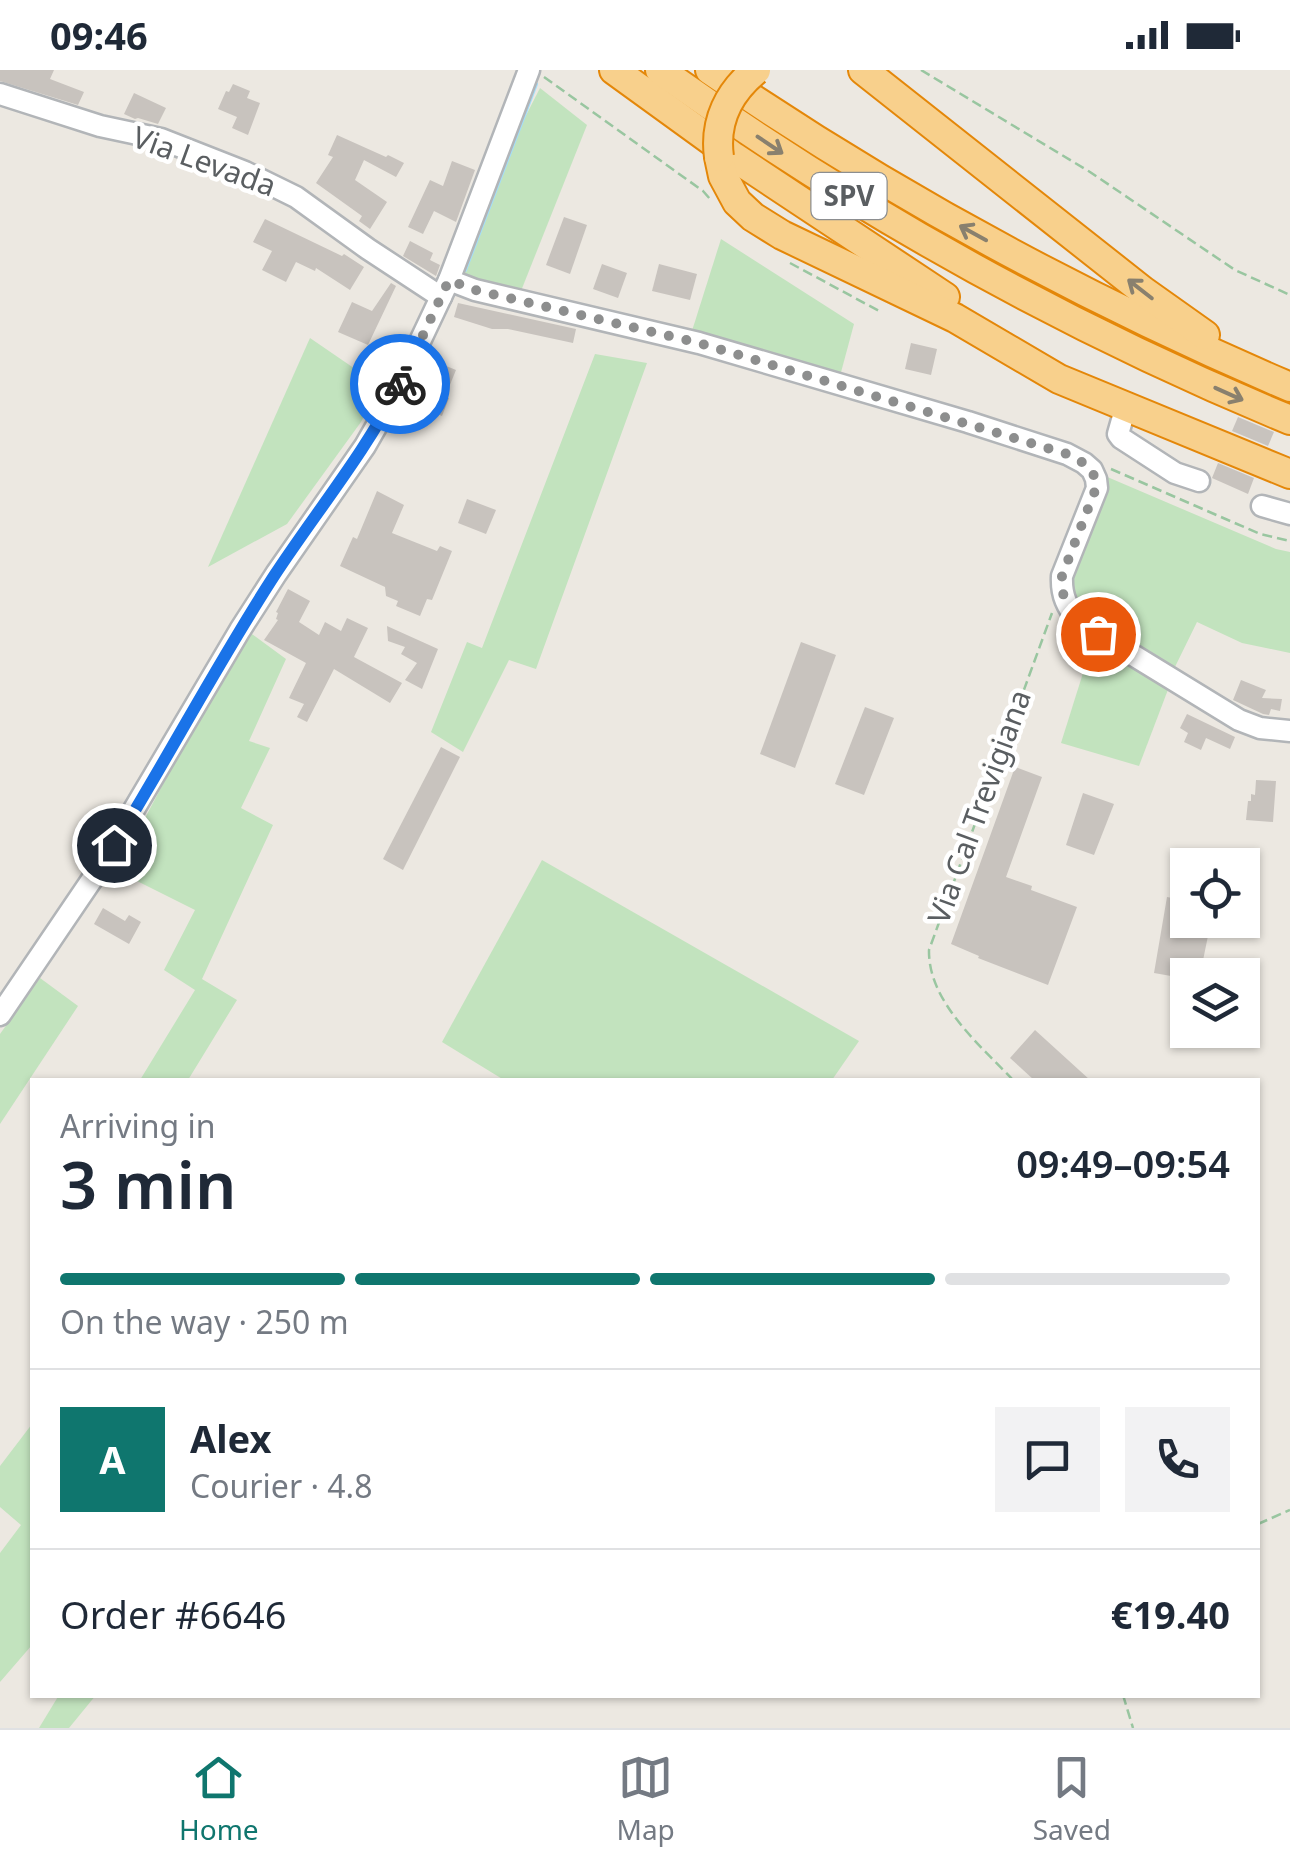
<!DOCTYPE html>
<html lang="en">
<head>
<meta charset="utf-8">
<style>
  :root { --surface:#fff; --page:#f2f2f3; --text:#1f2937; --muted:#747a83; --line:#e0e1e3; --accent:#0f766e }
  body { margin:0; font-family:"Noto Sans",sans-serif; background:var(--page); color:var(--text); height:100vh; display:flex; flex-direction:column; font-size:38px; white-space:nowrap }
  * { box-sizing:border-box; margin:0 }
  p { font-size:32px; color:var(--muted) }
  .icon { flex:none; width:55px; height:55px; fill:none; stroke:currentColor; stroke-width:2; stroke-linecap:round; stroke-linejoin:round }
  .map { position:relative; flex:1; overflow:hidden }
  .sheet { position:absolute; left:30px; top:1008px; width:1230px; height:620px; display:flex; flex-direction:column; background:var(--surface); border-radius:0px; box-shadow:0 2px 8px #0004 }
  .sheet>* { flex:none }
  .controls { position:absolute; left:1170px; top:778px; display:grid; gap:20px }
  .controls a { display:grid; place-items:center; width:90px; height:90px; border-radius:0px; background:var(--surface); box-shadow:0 2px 8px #0004; font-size:50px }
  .pin { position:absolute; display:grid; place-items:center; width:85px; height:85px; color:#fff; margin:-42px; border:5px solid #fff; border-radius:50%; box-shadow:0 2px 10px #0007 }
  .courier { position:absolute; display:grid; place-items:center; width:100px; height:100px; margin:-50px; border:8px solid #1a73e8; border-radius:50%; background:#fff; color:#222; box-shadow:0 2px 12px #0007 }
  .summary em { font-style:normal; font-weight:600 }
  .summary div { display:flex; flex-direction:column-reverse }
  .summary { display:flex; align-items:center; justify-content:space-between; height:170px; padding:0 30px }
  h1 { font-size:65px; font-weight:600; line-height:75px }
  .bar { display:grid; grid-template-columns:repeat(4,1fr); gap:15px 10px; align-content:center; height:120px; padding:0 30px }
  .bar i { height:12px; border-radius:8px; background:var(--line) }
  .bar .selected { background:var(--accent) }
  .bar p { grid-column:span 4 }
  .line { display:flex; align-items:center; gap:25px; padding:0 30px; border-top:2px solid var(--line) }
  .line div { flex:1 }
  .round { display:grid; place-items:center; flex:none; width:105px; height:105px; border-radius:0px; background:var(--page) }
  .status { display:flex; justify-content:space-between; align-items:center; height:70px; padding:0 50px; background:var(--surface); direction:ltr }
  .status svg { height:28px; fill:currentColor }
  .tab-bar { display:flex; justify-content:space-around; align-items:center; height:140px; border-top:2px solid var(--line); background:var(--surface); font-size:28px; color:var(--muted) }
  .tab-bar a { display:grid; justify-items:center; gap:5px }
  .tab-bar .selected { color:var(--accent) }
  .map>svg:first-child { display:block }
</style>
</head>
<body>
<div class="status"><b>09:46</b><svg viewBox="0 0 49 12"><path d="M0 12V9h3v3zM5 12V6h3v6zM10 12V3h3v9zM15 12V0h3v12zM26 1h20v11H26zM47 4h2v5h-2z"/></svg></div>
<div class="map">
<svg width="1290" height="1658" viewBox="0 0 1290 1658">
  <rect width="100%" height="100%" fill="#ece8e1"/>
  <g fill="#c2e3be">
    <polygon points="540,18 587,55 519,226 459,205 516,65"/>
    <polygon points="721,169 854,254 840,306 691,264"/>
    <polygon points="310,268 380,316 361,352 287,454 208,497"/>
    <polygon points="595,284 647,293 536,599 509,590 463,682 431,662 467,572 482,578"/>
    <polygon points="1105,406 1276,479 1290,482 1290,583 1242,573 1197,552 1172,603 1081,544 1069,525 1069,511"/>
    <polygon points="245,559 286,589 249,671 270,678 241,738 273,755 202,909 237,930 188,1010 140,1010 195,920 164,900 195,840 117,801"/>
    <polygon points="1094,568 1169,617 1139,696 1061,673"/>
    <polygon points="542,790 859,971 832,1010 504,1010 442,972"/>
    <polygon points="40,908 78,936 0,1054 0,964"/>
    <polygon points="32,1354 32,1575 0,1612 0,1483 21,1455 0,1437 0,1396"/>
    <polygon points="59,1625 96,1625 69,1658 39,1658"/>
  </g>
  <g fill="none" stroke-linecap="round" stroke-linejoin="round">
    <polyline stroke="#a2defb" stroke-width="4" points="465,200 536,14"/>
  </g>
  <g fill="#c8c3be">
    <polygon points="0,0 54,0 50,9 84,22 78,35 0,11"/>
    <polygon points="233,14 250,21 247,28 260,33 248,65 232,58 237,47 218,39 226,21 229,22"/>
    <polygon points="134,23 166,38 158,54 138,48 135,49 124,44"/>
    <polygon points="337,65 386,87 388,85 404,93 396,107 364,90 355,110 387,132 370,159 359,151 362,146 316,113 333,87 328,85"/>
    <polygon points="452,91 475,100 456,152 434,141 423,164 408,157 430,110 443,116"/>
    <polygon points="564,147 587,155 570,204 546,195"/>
    <polygon points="265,149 342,186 344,184 364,197 350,220 316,198 315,201 296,192 286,212 262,200 272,181 253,172"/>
    <polygon points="410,171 433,183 430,190 440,195 436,206 403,186"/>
    <polygon points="602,194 627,203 618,228 593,219"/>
    <polygon points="659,194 697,204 690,230 652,221"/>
    <polygon points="391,213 396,216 368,275 338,262 352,232 372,241"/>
    <polygon points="458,233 576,259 573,273 508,259 492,259 454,247"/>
    <polygon points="911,273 937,279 931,305 905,299"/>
    <polygon points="434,291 456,300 445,327 449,328 442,346 428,340 439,313 427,308"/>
    <polygon points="1238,347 1274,362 1268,376 1232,361"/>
    <polygon points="1218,393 1254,408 1248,424 1212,408"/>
    <polygon points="377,421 404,435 392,463 437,481 440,476 452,481 432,530 427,529 420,546 396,536 398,531 386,526 385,517 340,496 353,467 357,469"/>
    <polygon points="467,429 496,440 486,464 458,453"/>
    <polygon points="288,519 310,531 299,552 319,565 325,552 341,561 347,548 368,558 354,587 402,613 390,633 334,599 307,652 297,647 304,634 289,628 306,593 264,570 278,550 276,549 278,543 276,542"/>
    <polygon points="387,556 438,579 422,619 405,610 417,593 401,584 405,577 388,571"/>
    <polygon points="801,572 836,585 795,698 760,684"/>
    <polygon points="1241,610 1266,620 1262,628 1282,629 1280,641 1271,639 1269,645 1263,644 1233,630"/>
    <polygon points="865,637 894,648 864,725 835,714"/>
    <polygon points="1187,644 1235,667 1230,679 1206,668 1201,680 1184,672 1188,663 1180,658"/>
    <polygon points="441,677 460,687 403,800 383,789"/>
    <polygon points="1015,697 1042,707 1006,807 1032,816 1031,820 1077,837 1048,915 978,888 979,886 951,874"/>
    <polygon points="1256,710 1276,711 1273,752 1246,750 1248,731 1251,731 1251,724 1255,725"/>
    <polygon points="1083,723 1114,734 1094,785 1066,775"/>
    <polygon points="1167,827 1188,831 1188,850 1206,850 1204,860 1209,861 1200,905 1188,905 1188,909 1154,903"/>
    <polygon points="103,838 125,851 129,845 141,852 129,874 94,854"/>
    <polygon points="1035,960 1090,1010 1034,1010 1010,988"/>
  </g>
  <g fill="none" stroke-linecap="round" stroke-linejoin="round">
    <defs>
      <g id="minor">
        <polyline points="0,24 100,56 161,69 245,102 296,127 368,179 441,227"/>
        <path d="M449,210L475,220L699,273L968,352L1067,384L1084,393L1092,400L1096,409L1097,418L1062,506C1061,526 1067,537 1079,552L1239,650L1260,658L1290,661"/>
        <polyline points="1126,336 1118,364 1121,368 1175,403 1199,411"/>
        <polyline points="1262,436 1290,444"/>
        <polyline points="0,945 97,802 240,560 276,504 365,376 396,322 449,210 529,0"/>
      </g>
      <g id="highway">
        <polyline points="614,0 734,87 945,227"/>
        <path d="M660,0C856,140 1067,258 1290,350"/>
        <path d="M710,0C892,125 1087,230 1290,317"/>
        <polyline points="863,0 1143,221 1205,265"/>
        <polyline points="719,87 723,106 737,132 753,147 782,165 955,248 1059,309 1290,404"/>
      </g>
    </defs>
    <use href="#minor" stroke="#b2b5b8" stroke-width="25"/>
    <use href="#highway" stroke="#e48709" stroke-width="32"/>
    <g stroke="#99c6a0" stroke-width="2.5" stroke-dasharray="10 5" stroke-linecap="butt">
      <polyline points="921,0 1090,102 1235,200 1290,225"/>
      <polyline points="544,7 703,121 710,129"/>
      <polyline points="790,193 881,242"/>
      <polyline points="1111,399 1260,464 1290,471"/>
      <path d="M1013,1010C980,975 928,932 929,880L1052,543"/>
      <polyline points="1258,1454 1290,1440"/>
      <polyline points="1123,1625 1133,1658"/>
    </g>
    <use href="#minor" stroke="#fff" stroke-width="20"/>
    <use href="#highway" stroke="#f8d08c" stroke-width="28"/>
    <defs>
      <path id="highway-bridge" d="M719,87C714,51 729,22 756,0"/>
    </defs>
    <use href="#highway-bridge" stroke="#e48709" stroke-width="32" stroke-linecap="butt"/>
    <use href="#highway-bridge" stroke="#f8d08c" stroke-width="28"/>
  </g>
  <defs><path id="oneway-shaft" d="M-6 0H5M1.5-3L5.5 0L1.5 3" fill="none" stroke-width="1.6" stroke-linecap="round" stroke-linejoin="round" transform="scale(2.5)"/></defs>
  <g stroke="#89806e">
    <use href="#oneway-shaft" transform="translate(770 75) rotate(34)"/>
    <use href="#oneway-shaft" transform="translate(973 163) rotate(-151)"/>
    <use href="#oneway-shaft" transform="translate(1140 219) rotate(-142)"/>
    <use href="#oneway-shaft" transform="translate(1229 324) rotate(24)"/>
  </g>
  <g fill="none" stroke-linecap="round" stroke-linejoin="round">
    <path stroke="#8d8e8e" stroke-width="10" stroke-dasharray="0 18" d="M400,314L449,210L475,220L699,273L1067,384C1083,392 1096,398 1096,418L1062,506C1060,535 1075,550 1098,564"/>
    <path stroke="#1a73e8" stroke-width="12" d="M114,775C169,686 217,594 274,506C316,442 365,383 400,314"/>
  </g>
  <g text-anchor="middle" stroke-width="9" stroke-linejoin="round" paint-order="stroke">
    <rect fill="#fff" stroke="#8c8e90" stroke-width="2.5" x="811.5" y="103" width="75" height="46" rx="8"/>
    <g font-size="28" font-weight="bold" fill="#5a5e61">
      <text x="849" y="136">SPV</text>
    </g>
    <g font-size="30" fill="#5a5e61" stroke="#fff">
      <text transform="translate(204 92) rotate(20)" y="10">Via Levada</text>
      <text transform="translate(980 737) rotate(-70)" y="10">Via Cal Trevigiana</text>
    </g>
  </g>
</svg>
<div class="controls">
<a><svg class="icon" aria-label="locate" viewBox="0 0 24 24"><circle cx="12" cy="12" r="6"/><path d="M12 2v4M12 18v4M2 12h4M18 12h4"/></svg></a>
<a><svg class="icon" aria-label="layers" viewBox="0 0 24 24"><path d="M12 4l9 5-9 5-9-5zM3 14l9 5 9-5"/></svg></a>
</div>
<div class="pin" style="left:1098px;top:564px;background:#ea580c"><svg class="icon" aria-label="bag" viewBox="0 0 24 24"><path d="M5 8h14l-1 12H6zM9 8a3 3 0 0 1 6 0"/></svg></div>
<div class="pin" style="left:114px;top:775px;background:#1f2937"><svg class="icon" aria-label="home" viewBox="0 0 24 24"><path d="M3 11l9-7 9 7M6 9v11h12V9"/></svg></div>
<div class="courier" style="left:400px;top:314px"><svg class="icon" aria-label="bike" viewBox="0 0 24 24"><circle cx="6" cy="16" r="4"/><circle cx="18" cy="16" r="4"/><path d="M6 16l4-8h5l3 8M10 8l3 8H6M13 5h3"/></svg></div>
<section class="sheet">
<div class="summary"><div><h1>3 min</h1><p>Arriving in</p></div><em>09:49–09:54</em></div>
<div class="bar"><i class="selected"></i><i class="selected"></i><i class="selected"></i><i></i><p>On the way · 250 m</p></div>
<div class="line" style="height:180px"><b class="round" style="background:var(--accent);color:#fff">A</b><div><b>Alex</b><p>Courier · 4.8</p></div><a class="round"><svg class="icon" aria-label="chat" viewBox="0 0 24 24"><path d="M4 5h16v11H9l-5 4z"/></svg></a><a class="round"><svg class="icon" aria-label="phone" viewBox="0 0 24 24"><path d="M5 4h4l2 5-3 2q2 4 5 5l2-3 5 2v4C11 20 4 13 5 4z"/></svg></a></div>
<div class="line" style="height:130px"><div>Order #6646</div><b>€19.40</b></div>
</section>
</div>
<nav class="tab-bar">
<a class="selected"><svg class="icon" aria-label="home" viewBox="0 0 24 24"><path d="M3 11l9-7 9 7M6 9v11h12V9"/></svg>Home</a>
<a><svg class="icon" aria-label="map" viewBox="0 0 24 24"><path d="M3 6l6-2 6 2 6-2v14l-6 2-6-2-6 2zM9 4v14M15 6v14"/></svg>Map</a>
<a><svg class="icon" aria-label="saved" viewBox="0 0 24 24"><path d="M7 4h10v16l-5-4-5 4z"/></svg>Saved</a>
</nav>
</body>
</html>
